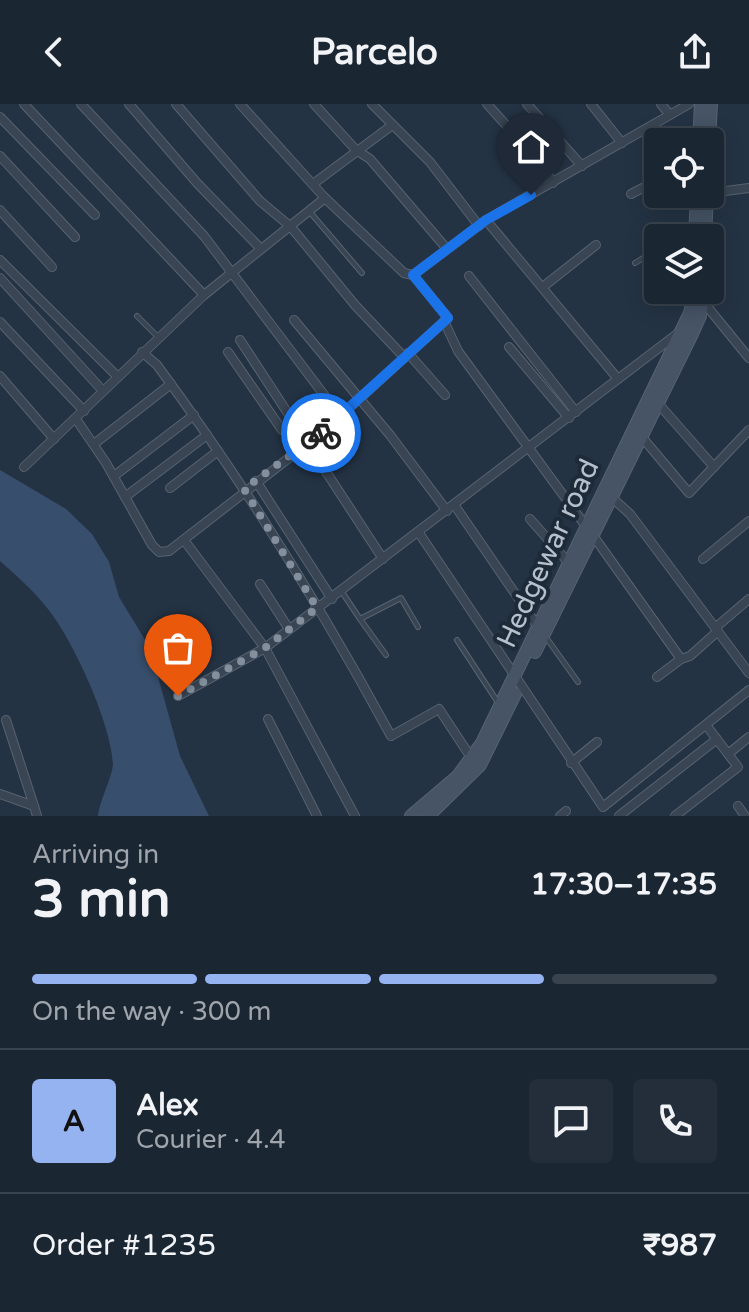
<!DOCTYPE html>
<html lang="en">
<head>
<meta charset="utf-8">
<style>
  :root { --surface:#1b2633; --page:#242e3b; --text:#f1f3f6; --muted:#a0a5ac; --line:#39434e; --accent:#95b2f1 }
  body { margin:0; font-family:"Varela Round",sans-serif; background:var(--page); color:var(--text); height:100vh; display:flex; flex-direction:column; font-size:30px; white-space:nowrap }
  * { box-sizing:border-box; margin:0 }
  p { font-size:26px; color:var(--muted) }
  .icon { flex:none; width:44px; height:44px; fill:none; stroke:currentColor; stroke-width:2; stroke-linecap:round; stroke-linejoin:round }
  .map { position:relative; height:712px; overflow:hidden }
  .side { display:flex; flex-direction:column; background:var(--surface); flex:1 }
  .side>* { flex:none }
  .buttons { position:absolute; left:644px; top:24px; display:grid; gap:16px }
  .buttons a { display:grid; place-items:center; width:80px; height:80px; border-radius:8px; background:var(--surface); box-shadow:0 4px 20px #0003,0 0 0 2px var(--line); font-size:40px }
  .pin { position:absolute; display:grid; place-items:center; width:68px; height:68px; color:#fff; margin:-82px -34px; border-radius:50% 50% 50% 0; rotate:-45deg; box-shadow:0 0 8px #0007 }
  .pin .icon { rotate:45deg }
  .courier { position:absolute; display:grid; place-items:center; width:80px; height:80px; margin:-40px; border:6px solid #1a73e8; border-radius:50%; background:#fff; color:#222; box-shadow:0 2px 10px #0007 }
  .overview em { font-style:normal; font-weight:700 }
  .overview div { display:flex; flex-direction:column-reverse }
  .overview { display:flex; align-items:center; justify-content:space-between; height:136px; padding:0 32px }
  h1 { font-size:52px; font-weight:700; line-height:60px }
  .bar { display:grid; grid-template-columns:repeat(4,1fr); gap:12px 8px; align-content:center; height:96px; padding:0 32px }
  .bar i { height:10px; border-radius:6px; background:var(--line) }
  .bar .selected { background:var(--accent) }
  .bar p { grid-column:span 4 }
  .line { display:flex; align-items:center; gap:20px; padding:0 32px; border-top:2px solid var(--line) }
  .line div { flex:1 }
  .round { display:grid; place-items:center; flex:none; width:84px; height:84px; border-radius:8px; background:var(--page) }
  header { display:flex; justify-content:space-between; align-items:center; height:104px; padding:0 32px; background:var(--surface); font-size:36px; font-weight:700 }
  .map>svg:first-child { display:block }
</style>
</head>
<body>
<header><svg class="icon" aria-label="back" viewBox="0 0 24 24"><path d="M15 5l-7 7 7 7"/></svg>Parcelo<svg class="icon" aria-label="share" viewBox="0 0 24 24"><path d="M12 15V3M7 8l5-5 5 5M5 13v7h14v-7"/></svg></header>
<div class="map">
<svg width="749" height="712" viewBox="0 0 749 712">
  <rect width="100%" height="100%" fill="#243344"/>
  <path fill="#374f6c" d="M0,366L66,405L92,430L109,458L119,493L150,544L180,652L209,712H98C100,695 113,672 113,659C110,617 74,538 48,505C34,487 17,472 0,457Z"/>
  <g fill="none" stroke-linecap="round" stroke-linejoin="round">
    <defs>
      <g id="service">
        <polyline points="309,107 362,169"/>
        <polyline points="676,134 693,124"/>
        <polyline points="635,159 658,145"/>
        <polyline points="137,212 158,233"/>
        <polyline points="342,488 360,515 401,494 418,523"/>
        <polyline points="360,515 386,551"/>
        <polyline points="545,532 578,578"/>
        <polyline points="457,536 499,600"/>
      </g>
      <g id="minor">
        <polyline points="24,0 204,191"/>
        <polyline points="81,0 204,132 340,312"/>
        <polyline points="129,0 197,79 261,145"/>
        <polyline points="176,0 260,97 291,123 355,201 403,252"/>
        <polyline points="240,0 325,94 404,169 413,171 486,116 689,0"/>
        <polyline points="314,0 356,46 370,55 447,145"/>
        <polyline points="372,0 430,58 479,122"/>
        <polyline points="487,0 543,62 553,79"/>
        <polyline points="527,0 582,62"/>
        <polyline points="591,0 622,39"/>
        <polyline points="661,0 670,11"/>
        <polyline points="0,13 95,111"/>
        <polyline points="0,52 75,133"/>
        <polyline points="313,80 391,22"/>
        <polyline points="710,89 749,84"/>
        <polyline points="631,90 658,76"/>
        <polyline points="0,106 52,163"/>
        <polyline points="486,116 618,275"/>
        <polyline points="0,156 118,273"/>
        <polyline points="469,172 576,308"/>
        <polyline points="0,174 103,287"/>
        <polyline points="544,182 596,141"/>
        <polyline points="701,195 749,254"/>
        <polyline points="294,216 390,331 447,407"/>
        <polyline points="444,217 458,247 585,421"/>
        <polyline points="0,218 84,307"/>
        <polyline points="240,236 383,455"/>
        <polyline points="509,243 569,314"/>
        <path d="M142,248L157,261C244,379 321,503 391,632L439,605L472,655"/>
        <polyline points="228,248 282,326 292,320"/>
        <polyline points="408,249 445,291"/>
        <polyline points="0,272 54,335"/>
        <polyline points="656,297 714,363"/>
        <polyline points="76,315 106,359 152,441 159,448 169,447 325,326 448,214 413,171"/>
        <polyline points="641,332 689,389 749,326"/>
        <polyline points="94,340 171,280"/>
        <polyline points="24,363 204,191 325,94"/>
        <polyline points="114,372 194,311"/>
        <polyline points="256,377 332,495"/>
        <polyline points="170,384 218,347"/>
        <polyline points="609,391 630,410 749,569"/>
        <polyline points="125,393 207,331"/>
        <polyline points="455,402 538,523"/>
        <polyline points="530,415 568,458"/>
        <polyline points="419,429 603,703 749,586"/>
        <polyline points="592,430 681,555 690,552 718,527"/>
        <polyline points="184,436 265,544 355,712"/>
        <polyline points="703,455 749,417"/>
        <polyline points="260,480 289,525"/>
        <polyline points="715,524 749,495"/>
        <polyline points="657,573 681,555"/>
        <polyline points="178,592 265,544 681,227"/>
        <polyline points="268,615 317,712"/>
        <polyline points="6,616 34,702"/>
        <polyline points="728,650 749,633"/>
        <polyline points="571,659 597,638"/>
        <polyline points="0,690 34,702 37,712"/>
        <polyline points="738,702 745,712"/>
        <polyline points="560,712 566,707"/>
        <polyline points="619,712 717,635"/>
        <polyline points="675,712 738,663 706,621"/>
      </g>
      <g id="secondary">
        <polyline points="699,38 701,0"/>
        <polyline points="709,38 711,0"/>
        <polyline points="695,134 697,90"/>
        <polyline points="705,134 707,90"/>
        <polyline points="535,548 691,232 700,212 704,186"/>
        <polyline points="411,712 458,672 482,639 690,209 695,186"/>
        <polyline points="428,712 480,661 515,590"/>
      </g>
    </defs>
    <use href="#service" stroke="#576370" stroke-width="6"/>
    <use href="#minor" stroke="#576370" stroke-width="10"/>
    <use href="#secondary" stroke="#576370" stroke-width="14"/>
    <use href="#service" stroke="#394553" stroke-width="4"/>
    <use href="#minor" stroke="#394553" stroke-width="8"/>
    <use href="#secondary" stroke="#465466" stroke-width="12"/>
  </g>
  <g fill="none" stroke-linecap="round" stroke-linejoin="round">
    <polyline stroke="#838f9d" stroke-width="8" stroke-dasharray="0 14.4" points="178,592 265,544 317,504 244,385 321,329"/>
    <polyline stroke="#1a73e8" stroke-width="10" points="321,329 448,214 413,171 486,116 531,91"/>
  </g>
  <g text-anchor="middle" stroke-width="8" stroke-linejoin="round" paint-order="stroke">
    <g font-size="28" fill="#b6c0cd" stroke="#1d2a38">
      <text transform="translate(547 449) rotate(-65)" y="10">Hedgewar road</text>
    </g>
  </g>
</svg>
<div class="buttons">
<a><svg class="icon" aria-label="locate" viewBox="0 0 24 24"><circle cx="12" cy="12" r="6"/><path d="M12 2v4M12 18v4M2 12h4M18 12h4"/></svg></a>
<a><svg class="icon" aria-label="layers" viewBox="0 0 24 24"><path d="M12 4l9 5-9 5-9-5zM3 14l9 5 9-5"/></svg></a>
</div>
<div class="pin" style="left:178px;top:592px;background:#ea580c"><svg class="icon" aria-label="bag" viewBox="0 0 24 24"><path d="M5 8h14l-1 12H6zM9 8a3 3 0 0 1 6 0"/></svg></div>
<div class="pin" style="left:531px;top:91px;background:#1f2937"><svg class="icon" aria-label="home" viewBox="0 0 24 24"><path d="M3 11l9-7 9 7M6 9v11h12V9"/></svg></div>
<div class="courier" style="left:321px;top:329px"><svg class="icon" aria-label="bike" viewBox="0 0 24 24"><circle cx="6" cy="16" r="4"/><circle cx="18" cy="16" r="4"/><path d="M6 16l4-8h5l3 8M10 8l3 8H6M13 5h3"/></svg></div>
</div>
<section class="side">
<div class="overview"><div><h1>3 min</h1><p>Arriving in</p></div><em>17:30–17:35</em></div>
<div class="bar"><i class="selected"></i><i class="selected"></i><i class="selected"></i><i></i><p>On the way · 300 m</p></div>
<div class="line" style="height:144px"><b class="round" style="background:var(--accent);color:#111">A</b><div><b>Alex</b><p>Courier · 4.4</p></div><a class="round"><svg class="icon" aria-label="chat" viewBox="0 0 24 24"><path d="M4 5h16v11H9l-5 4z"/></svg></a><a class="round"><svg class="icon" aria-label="phone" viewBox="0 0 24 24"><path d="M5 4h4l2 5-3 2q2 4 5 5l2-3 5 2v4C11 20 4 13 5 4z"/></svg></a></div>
<div class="line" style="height:104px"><div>Order #1235</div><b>₹987</b></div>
</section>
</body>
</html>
